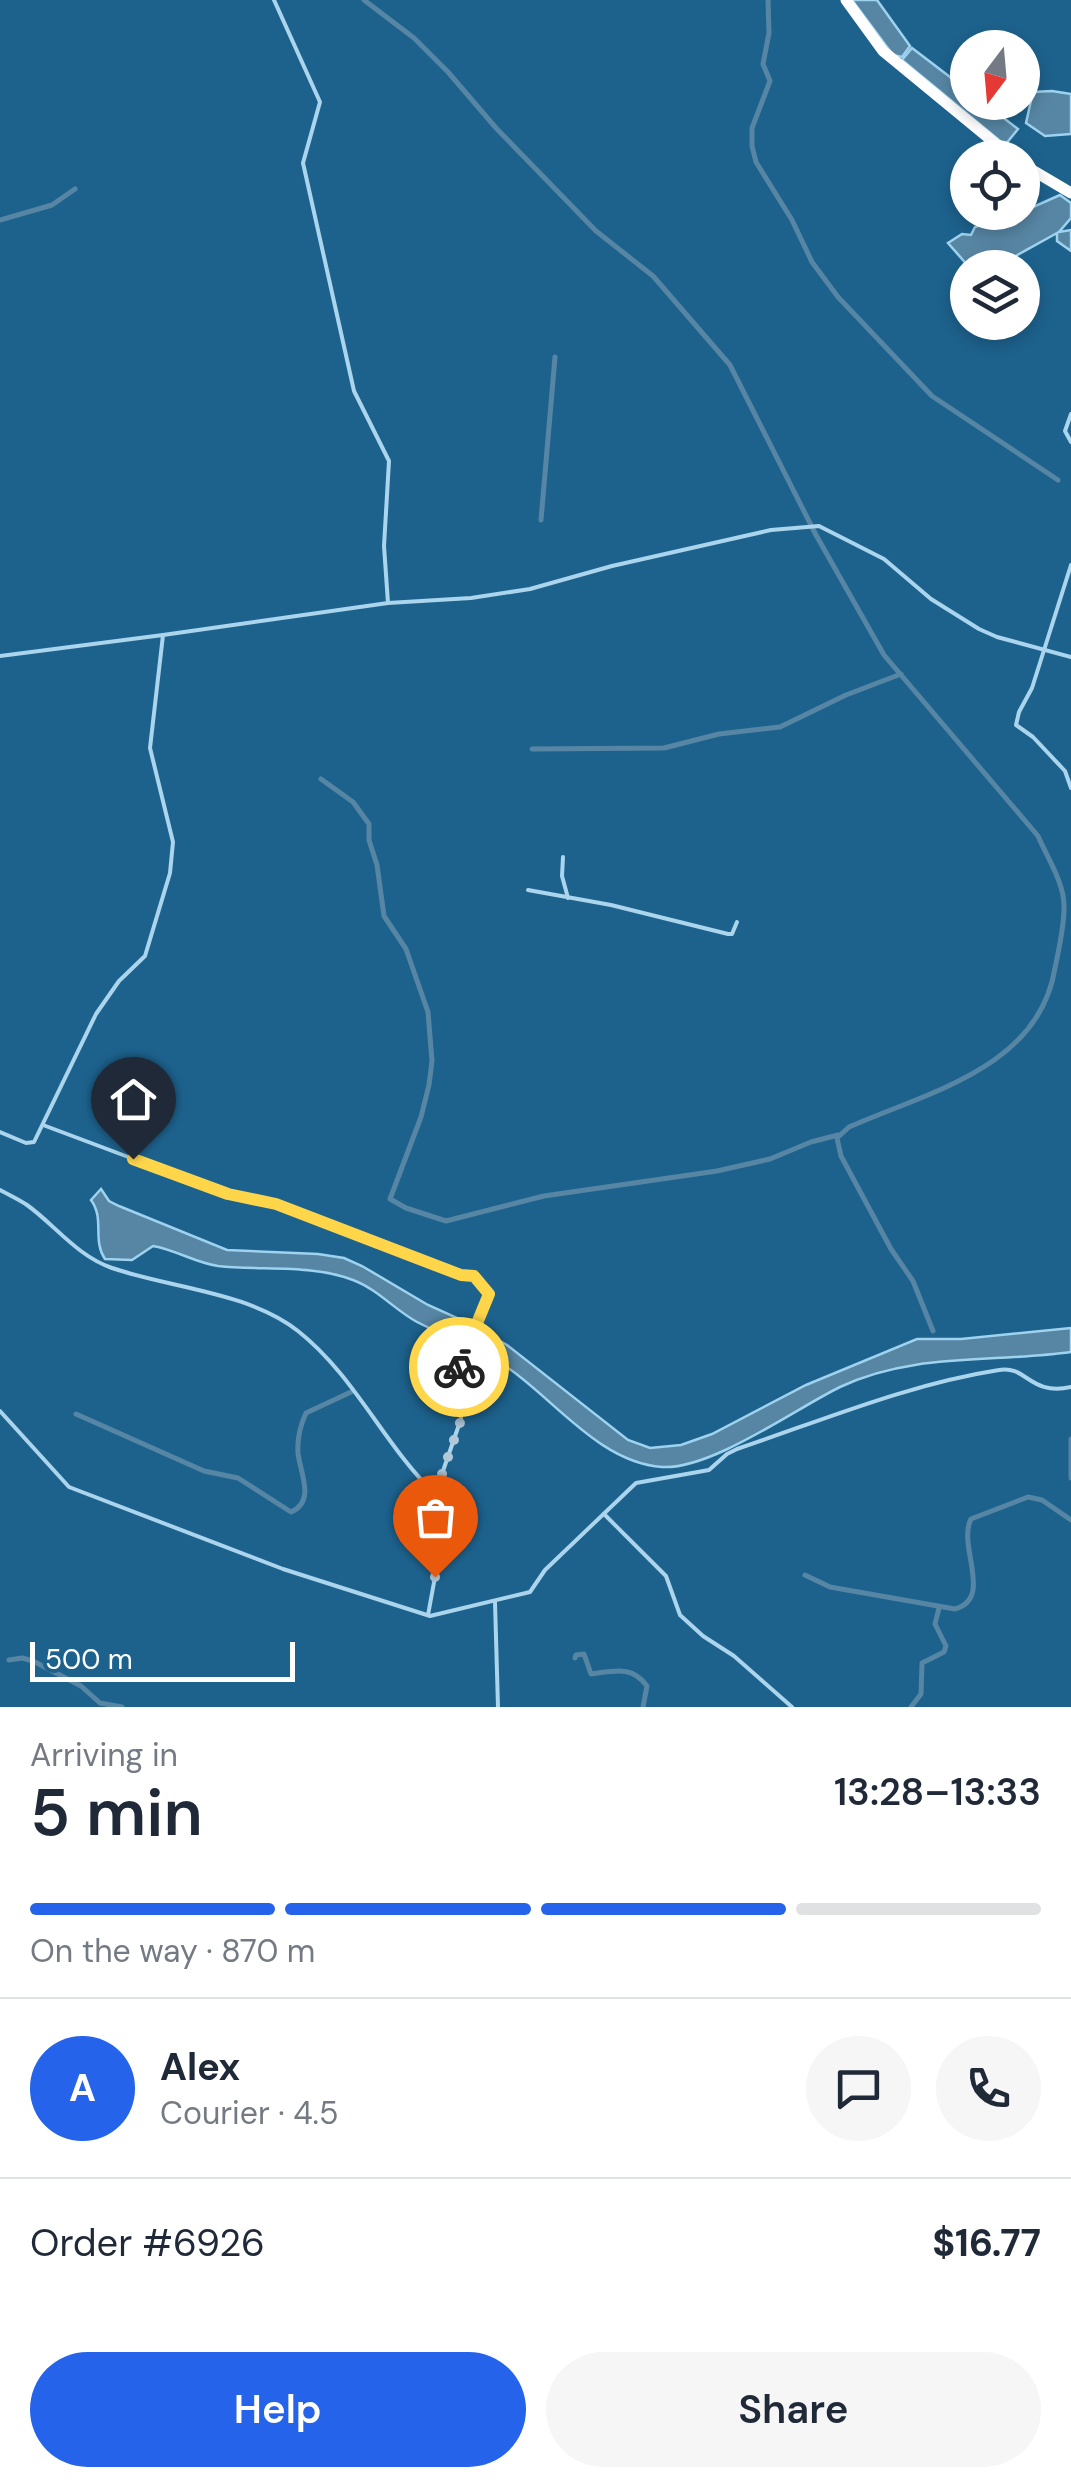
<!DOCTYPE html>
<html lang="en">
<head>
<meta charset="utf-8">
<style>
  :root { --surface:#fff; --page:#f6f6f7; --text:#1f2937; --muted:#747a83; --line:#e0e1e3; --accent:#2563eb }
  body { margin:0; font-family:"DM Sans",sans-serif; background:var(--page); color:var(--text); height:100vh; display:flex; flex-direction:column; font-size:38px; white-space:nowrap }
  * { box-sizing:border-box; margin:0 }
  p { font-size:32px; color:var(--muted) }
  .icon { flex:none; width:55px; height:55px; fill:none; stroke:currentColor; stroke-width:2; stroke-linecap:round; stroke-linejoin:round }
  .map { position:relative; height:1707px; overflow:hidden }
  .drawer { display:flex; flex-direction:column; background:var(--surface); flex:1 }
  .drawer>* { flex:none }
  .needle { width:65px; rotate:196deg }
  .controls { position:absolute; left:950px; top:30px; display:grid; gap:20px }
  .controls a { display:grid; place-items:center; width:90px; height:90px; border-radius:50%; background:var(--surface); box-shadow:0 5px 15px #0003; font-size:50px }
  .scale { position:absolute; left:30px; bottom:25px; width:265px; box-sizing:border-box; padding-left:10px; border:5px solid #fff; border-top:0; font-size:28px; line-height:35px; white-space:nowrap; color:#fff; -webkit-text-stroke:8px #1d628d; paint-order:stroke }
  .pin { position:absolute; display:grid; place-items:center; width:85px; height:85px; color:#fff; margin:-102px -42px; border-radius:50% 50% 50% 0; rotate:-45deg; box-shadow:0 0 10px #0007 }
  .pin .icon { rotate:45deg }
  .courier { position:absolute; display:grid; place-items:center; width:100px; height:100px; margin:-50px; border:8px solid #ffd54a; border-radius:50%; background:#fff; color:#222; box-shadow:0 2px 12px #0007 }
  .headline em { font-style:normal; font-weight:600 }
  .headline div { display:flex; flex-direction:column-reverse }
  .headline { display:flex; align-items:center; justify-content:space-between; height:170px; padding:0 30px }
  h1 { font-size:65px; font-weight:600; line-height:75px }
  .bar { display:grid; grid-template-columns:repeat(4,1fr); gap:15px 10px; align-content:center; height:120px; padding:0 30px }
  .bar i { height:12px; border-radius:8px; background:var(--line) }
  .bar .active { background:var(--accent) }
  .bar p { grid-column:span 4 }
  .line { display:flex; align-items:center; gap:25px; padding:0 30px; border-top:2px solid var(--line) }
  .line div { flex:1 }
  .round { display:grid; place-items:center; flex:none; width:105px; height:105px; border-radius:52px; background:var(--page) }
  .action { display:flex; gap:20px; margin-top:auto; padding:20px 30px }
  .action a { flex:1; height:115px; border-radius:60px; background:var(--accent); color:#fff; font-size:40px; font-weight:600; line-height:115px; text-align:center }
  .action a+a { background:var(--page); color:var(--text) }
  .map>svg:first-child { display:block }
</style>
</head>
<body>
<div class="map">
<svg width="1071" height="1707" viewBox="0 0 1071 1707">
  <rect width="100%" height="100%" fill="#1d628d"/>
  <g fill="#5786a4" stroke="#9ed2ee" stroke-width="2.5">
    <polygon points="852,0 877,0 910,46 902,57 893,55"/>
    <polygon points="912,48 967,90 968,102 984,103 1018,129 1005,145 902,60"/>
    <polygon points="1052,91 1071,94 1071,134 1045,136 1026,123 1033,92"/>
    <polygon points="1060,195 1071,203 1071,218 1059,232 1071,230 1071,251 1057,241 1057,233 1012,258 995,261 988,257 994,264 992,267 969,267 948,243 962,234 971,235 975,227 1022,212"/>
    <path d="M101,1189L109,1201L119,1206L227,1250L318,1254L344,1258L362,1266L428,1305L464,1321L507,1345L628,1440L650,1448L681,1445L712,1434L806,1385L917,1339H961L1071,1328V1352C994,1363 913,1352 840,1387C795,1409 711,1470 662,1467C602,1463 557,1403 511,1370C481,1350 449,1338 417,1322C395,1310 377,1289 353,1280C312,1264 262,1271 218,1266C196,1263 176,1250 153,1246L132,1260L105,1259C92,1240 105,1219 91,1200Z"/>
  </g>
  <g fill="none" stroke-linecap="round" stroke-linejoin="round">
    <g stroke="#5786a4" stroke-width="5">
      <path d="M364,0L414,38L448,72L496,128L596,231L653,276L730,365L816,535L884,655L1038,836C1047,857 1065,884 1064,908C1064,928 1059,948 1055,968C1039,1068 928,1092 849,1127L837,1138L841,1156L891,1249L913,1281L933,1331"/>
      <polyline points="768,0 769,33 763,64 770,81 752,128 752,146 756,162 792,220 812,262 838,297 932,396 1058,480"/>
      <polyline points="0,220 52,205 75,189"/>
      <polyline points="541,520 555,357"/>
      <polyline points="532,749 664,748 719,734 780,727 846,695 901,674"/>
      <polyline points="321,779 353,802 369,824 369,840 377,865 384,916 406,949 428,1012 432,1061 429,1085 421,1117 390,1199 406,1208 446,1221 544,1196 717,1171 770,1159 811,1142 838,1135"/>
      <path d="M76,1414L204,1471L238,1478L291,1512C316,1501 300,1473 298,1453C297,1439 300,1426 306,1413L351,1392"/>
      <polyline points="1071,1439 1071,1478"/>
      <path d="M805,1575L830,1587L955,1609C994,1598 957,1546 971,1519L1028,1497L1042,1500L1071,1520"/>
      <path d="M575,1658L576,1655L584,1654L591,1674C614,1671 632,1665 647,1686L643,1707"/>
      <polyline points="9,1660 22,1658 33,1661 81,1686 100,1703 122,1707"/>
      <polyline points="911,1707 921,1694 922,1663 944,1652 946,1646 935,1624 939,1608"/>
    </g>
    <g stroke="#abd4ed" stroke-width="4">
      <polyline points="274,0 320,102 303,163 354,391 389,461 384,546 388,603"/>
      <polyline points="1071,414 1065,431 1071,442"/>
      <polyline points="1071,565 1032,688 1019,712 1016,725 1033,737 1065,771 1071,788"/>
      <polyline points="0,656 163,635"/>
      <polyline points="563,857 562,876 568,898"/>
      <polyline points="528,890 611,905 728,934 732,934 737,922"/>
      <polyline points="43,1125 227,1194 277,1204 461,1275 474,1276 488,1292 479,1321 459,1367 461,1419 435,1494 424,1541 423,1549 435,1577 428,1615"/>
      <polyline points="0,1132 26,1143 34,1142 96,1014 119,981 145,956 170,873 173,842 150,748 163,635 388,603 471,598 530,589 612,566 771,530 819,526 884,559 931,599 979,629 997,637 1071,657"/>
      <path d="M0,1190C9,1195 18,1199 27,1205C55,1225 77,1256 112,1268C170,1288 249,1292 298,1331C355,1376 384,1445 435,1494"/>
      <path d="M0,1411L69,1487L283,1569L430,1616L530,1592L545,1570L636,1483L709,1470L727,1454L737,1449C823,1420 909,1384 999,1370C1027,1365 1029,1396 1071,1387"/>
      <polyline points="604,1514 666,1576 680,1615 703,1636 734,1656 792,1707"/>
      <polyline points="495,1602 498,1707"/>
    </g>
    <g stroke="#fff" stroke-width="11">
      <polyline points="846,0 883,51 1013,158"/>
      <polyline points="1022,164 1071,193"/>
    </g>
  </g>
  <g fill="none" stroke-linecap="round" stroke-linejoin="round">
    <polyline stroke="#b0c8d7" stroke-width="10" stroke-dasharray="0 18" points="435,1577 423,1549 424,1541 435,1494 461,1420 459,1367"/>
    <polyline stroke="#ffd54a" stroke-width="12" points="133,1159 228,1194 276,1204 461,1275 474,1276 489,1294 459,1367"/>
  </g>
</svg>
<div class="controls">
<a><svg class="needle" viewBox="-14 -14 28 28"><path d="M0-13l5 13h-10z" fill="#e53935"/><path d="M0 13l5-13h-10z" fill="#747a83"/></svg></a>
<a><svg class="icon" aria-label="locate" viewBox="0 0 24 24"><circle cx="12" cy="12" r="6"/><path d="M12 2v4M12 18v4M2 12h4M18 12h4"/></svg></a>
<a><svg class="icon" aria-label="layers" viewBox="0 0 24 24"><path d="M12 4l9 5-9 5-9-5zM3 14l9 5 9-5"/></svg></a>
</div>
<div class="scale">500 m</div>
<div class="pin" style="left:435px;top:1577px;background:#ea580c"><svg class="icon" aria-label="bag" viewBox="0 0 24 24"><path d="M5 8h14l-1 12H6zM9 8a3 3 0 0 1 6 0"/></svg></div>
<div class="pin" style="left:133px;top:1159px;background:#1f2937"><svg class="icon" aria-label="home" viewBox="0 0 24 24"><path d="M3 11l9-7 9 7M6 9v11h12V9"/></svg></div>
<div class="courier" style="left:459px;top:1367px"><svg class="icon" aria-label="bike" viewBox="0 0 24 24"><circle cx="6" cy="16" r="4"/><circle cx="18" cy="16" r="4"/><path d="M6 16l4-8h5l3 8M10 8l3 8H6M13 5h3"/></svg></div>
</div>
<section class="drawer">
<div class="headline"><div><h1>5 min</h1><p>Arriving in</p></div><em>13:28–13:33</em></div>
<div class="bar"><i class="active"></i><i class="active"></i><i class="active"></i><i></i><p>On the way · 870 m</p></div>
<div class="line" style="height:180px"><b class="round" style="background:var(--accent);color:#fff">A</b><div><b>Alex</b><p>Courier · 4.5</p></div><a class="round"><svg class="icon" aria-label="chat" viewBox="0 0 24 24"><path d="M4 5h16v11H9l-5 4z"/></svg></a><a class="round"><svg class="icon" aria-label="phone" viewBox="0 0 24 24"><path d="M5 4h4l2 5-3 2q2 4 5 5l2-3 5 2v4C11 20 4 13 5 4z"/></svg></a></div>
<div class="line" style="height:130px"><div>Order #6926</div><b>$16.77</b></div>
<div class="action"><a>Help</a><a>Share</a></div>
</section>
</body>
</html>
